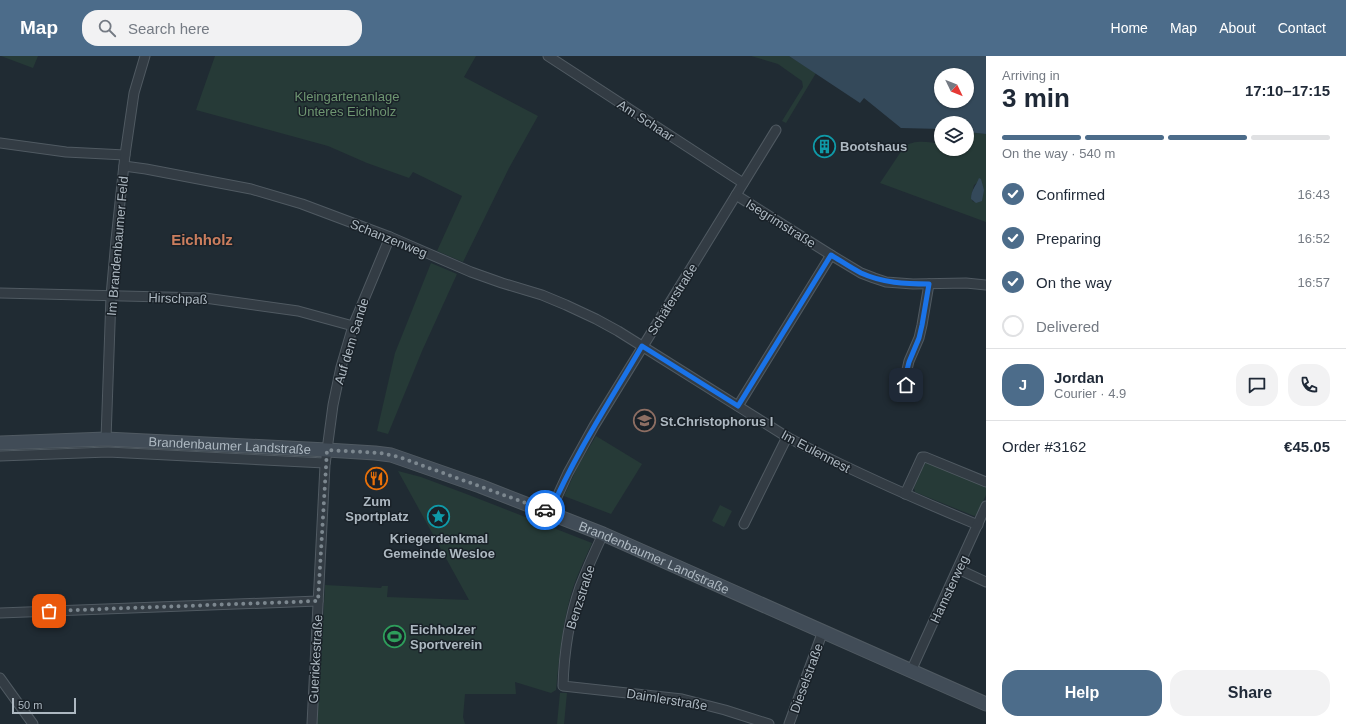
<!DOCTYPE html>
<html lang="en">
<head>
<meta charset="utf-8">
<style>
  :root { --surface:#fff; --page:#f2f2f3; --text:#1f2937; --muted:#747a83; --line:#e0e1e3; --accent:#4c6c8a }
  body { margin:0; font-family:Helvetica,sans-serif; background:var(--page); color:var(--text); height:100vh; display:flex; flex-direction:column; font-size:15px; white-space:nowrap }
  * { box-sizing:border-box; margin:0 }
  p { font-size:13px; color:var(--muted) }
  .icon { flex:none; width:22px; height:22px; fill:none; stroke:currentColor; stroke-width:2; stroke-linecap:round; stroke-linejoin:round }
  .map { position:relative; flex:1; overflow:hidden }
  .side { display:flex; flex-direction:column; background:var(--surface); width:360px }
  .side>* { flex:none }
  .needle { width:26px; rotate:133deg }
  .tools { position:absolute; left:934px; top:12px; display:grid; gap:8px }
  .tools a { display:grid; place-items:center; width:40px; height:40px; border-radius:50%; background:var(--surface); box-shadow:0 1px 3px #0004; font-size:20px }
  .scale { position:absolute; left:12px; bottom:10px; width:64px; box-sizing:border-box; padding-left:4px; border:2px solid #adb8c1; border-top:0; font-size:11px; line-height:14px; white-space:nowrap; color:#adb8c1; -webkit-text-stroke:3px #192128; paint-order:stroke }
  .pin { position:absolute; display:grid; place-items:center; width:34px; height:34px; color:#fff; margin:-17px; border-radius:8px; box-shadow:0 2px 6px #0006 }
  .courier { position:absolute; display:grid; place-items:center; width:40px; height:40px; margin:-20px; border:3px solid #1a73e8; border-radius:50%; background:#fff; color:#222; box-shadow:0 1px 5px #0007 }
  .overview em { font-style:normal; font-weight:700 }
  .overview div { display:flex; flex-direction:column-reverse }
  .overview { display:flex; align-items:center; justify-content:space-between; height:68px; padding:0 16px }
  h1 { font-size:26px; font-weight:700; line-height:30px }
  .bar { display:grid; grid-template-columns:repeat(4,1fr); gap:6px 4px; align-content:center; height:48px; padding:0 16px }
  .bar i { height:5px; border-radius:3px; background:var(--line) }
  .bar .on { background:var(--accent) }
  .bar p { grid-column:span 4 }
  .line { display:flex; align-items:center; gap:10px; padding:0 16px; border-top:1px solid var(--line) }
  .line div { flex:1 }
  .round { display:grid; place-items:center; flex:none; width:42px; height:42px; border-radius:16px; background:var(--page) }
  ol { padding:0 16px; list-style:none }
  li { display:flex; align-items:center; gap:12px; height:44px }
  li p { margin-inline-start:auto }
  li .icon { padding:4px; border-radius:50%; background:var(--accent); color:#fff; stroke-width:4 }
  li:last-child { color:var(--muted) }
  li i { width:22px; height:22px; border:2px solid var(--line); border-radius:50% }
  .cta { display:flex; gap:8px; margin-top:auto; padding:8px 16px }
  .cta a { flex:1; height:46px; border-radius:16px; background:var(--accent); color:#fff; font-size:16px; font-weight:700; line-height:46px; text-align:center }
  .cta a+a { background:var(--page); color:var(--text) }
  header { display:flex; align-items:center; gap:24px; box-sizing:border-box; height:56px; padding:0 20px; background:var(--accent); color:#fff }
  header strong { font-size:19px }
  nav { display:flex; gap:22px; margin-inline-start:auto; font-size:14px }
  .search { width:280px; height:36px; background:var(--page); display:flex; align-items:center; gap:10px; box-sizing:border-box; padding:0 14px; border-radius:16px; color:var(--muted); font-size:15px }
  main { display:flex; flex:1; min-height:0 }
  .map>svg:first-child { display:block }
</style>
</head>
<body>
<header>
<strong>Map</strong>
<div class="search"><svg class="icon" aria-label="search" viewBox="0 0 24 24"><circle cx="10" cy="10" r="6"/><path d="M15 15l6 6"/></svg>Search here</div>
<nav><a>Home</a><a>Map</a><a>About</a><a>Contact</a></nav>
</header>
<main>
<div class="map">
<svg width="986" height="668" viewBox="0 0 986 668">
  <rect width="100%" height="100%" fill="#202b33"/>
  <g fill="#263a37" fill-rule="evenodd">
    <polygon points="1,0 38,0 33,12"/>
    <polygon points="215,0 476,0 464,21 538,60 509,112 463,206 437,195 462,140 413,116 409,122 367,107 328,90 196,54"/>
    <polygon points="751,0 789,0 816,17 786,67 782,65 803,31 802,25 778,8"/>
    <path d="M967,76L986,78V166L880,127L904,91C914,83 929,86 941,88V93H967ZM977,127L982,129L984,134L973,146L971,141L974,129Z"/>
    <polygon points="431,207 457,218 422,295 388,378 377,375 395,297"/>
    <polygon points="596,380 642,408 611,458 564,440 578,410"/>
    <polygon points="929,406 986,430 986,439 977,459 974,460 915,436 914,432 925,407"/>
    <path d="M398,415L421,421L469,439L592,487C584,505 575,523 570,542C562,572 559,603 556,634L551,637L515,626L516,638H465L463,661L465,668H312L313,646H319L325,529L381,532L382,530H388L387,541L469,544Z"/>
    <polygon points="720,449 732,455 724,471 712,465"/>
    <polygon points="560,637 567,637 564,668 557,668"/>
  </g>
  <g fill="#34495a" fill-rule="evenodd">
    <path d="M789,0H986V78L967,76V67H941V73L901,72L864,42L860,47ZM941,19H967V45H941Z"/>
    <path d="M979,122L981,123L984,134L982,145L976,147L971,143C971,134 976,130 979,122Z"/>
  </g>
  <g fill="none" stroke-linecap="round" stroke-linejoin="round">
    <defs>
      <g id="minor">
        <polyline points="548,0 743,127"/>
        <polyline points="0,87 66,96 125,99"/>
        <path d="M124,110L146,113L251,133L302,148L390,181L471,216L502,227L542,239L566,249L596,263L618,275L787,381C849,414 913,442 978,469"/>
        <polyline points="736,139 831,199 861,217 874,222 886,226 913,228 966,227 986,229"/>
        <polyline points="0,237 205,242 298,255 353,270"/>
        <polyline points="905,329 906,318 909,305 919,282 922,269 929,228"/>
        <polyline points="738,350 831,199"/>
        <polyline points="106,383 111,240 116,184 125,99 134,37 145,0"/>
        <polyline points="0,400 108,396 325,407"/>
        <polyline points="905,438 922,401 925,401 986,426"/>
        <polyline points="550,456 568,417 594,370 776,74"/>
        <polyline points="744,468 787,381"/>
        <path d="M603,478C595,495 587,513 580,531C569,563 564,597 563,630L682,643L725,654L769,668"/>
        <polyline points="958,513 986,526"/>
        <polyline points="0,557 318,545"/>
        <polyline points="911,615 986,450"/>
        <polyline points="0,622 33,668"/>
        <polyline points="312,668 325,409 333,349 341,311 353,270 390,181"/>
        <polyline points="789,668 823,575"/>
      </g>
      <g id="secondary">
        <path id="s1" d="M0,387L106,383L327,394L375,397L391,399L480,430L603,478L986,648"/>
      </g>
    </defs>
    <use href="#minor" stroke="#505a62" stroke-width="11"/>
    <use href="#secondary" stroke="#505a62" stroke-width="15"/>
    <use href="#minor" stroke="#333c44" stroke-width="9"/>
    <use href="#secondary" stroke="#414c57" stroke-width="13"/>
  </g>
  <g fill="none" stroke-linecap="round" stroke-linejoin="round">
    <polyline stroke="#7c878f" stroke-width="4" stroke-dasharray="0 7.2" points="49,555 318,545 327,394 381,397 399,401 545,454"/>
    <path stroke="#1a73e8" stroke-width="5" d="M545,454L550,456C575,398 610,345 642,290L738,350L831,199C841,205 851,212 861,217C883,227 905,228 929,228L922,269L919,282L909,306L906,318V329"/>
  </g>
  <defs>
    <symbol id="building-ring" viewBox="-11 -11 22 22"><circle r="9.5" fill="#192128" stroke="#0f9aa8" stroke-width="1.5"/><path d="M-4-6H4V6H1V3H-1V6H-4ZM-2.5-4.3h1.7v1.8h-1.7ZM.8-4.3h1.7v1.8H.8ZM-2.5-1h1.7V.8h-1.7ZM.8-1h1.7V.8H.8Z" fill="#0f9aa8"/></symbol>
    <symbol id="school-ring" viewBox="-11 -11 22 22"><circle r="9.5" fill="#192128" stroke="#8d6e63" stroke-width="1.5"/><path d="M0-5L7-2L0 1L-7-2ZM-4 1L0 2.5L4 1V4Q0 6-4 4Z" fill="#8d6e63"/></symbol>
    <symbol id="restaurant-ring" viewBox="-11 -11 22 22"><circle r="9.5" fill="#192128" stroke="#e8710a" stroke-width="1.5"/><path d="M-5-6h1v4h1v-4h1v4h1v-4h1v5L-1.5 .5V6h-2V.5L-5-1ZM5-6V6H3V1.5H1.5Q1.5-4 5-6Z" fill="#e8710a"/></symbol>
    <symbol id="sight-ring" viewBox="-11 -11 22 22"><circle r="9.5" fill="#192128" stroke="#0f9aa8" stroke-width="1.5"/><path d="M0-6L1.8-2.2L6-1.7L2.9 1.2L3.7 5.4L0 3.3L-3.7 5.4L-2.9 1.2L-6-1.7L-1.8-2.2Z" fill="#0f9aa8"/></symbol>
    <symbol id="stadium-ring" viewBox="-11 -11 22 22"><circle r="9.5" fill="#192128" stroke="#2e9e5b" stroke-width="1.5"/><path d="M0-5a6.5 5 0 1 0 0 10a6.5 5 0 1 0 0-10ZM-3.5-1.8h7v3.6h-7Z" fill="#2e9e5b"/></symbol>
  </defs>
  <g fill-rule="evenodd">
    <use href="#building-ring" x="812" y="78" width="25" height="25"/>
    <use href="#school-ring" x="632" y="352" width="25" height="25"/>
    <use href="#restaurant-ring" x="364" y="410" width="25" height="25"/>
    <use href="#sight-ring" x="426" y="448" width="25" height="25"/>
    <use href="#stadium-ring" x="382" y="568" width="25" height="25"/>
  </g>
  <g text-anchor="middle" stroke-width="3" stroke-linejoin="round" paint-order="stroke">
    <g font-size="13" fill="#6e9671" stroke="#192128">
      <text x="347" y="45">Kleingartenanlage<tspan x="347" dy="15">Unteres Eichholz</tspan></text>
    </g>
    <g font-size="13" fill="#adb8c1" stroke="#192128">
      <text transform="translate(646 64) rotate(33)" y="5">Am Schaar</text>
      <text transform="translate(781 167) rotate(32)" y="5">Isegrimstraße</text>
      <text transform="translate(389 182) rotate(22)" y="5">Schanzenweg</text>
      <text transform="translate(117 190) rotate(-85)" y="5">Im Brandenbaumer Feld</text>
      <text transform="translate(178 242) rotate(2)" y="5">Hirschpaß</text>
      <text transform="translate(672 243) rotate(-58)" y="5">Schäferstraße</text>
      <text transform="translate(351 285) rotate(-73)" y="5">Auf dem Sande</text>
      <text dy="5" stroke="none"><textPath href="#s1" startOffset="230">Brandenbaumer Landstraße</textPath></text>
      <text transform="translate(816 395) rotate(28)" y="5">Im Eulennest</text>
      <text dy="5" stroke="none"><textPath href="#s1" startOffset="674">Brandenbaumer Landstraße</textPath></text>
      <text transform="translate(949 533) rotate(-65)" y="5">Hamsterweg</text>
      <text transform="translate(580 541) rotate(-72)" y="5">Benzstraße</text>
      <text transform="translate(315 603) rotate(-87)" y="5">Guerickestraße</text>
      <text transform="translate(806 622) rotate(-70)" y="5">Dieselstraße</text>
      <text transform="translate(667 643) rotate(9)" y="5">Daimlerstraße</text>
    </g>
    <g font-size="13" font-weight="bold" fill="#adb8c1" stroke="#192128" text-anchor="start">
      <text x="840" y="95">Bootshaus</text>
      <text x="660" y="370">St.Christophorus I</text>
      <text x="377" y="450" text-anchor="middle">Zum<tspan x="377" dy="15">Sportplatz</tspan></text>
      <text x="439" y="487" text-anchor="middle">Kriegerdenkmal<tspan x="439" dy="15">Gemeinde Wesloe</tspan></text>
      <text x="410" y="578">Eichholzer<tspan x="410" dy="15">Sportverein</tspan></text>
    </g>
    <g font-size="15" font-weight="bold" fill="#cb7e5e" stroke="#192128">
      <text x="202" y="189">Eichholz</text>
    </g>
  </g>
</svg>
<div class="tools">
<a><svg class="needle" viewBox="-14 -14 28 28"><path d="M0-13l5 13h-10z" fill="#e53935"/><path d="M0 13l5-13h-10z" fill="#747a83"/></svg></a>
<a><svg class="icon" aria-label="layers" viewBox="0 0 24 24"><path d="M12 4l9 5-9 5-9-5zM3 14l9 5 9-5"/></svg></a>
</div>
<div class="scale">50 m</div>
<div class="pin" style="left:49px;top:555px;background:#ea580c"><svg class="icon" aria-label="bag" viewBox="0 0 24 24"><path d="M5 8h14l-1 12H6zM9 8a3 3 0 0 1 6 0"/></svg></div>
<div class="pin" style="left:906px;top:329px;background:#1f2937"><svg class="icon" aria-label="home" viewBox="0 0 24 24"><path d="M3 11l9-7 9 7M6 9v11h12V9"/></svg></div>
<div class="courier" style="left:545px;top:454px"><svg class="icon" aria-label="car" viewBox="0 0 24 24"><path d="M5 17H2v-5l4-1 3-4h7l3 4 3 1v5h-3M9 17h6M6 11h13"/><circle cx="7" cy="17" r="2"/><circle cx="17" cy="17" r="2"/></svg></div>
</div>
<section class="side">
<div class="overview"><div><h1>3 min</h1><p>Arriving in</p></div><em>17:10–17:15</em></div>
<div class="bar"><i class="on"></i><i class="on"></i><i class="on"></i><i></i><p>On the way · 540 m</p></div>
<ol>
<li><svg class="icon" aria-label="check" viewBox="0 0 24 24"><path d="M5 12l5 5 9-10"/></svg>Confirmed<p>16:43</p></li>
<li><svg class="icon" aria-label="check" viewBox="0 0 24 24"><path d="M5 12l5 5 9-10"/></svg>Preparing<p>16:52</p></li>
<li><svg class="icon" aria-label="check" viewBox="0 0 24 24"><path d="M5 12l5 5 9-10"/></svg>On the way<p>16:57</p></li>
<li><i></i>Delivered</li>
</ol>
<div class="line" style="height:72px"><b class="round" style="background:var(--accent);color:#fff">J</b><div><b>Jordan</b><p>Courier · 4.9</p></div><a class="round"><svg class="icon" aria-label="chat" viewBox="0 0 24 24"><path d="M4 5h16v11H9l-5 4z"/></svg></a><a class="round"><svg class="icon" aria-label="phone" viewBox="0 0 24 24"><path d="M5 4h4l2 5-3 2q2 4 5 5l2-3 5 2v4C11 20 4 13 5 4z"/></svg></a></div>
<div class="line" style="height:52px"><div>Order #3162</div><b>€45.05</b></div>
<div class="cta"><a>Help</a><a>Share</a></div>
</section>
</main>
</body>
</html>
